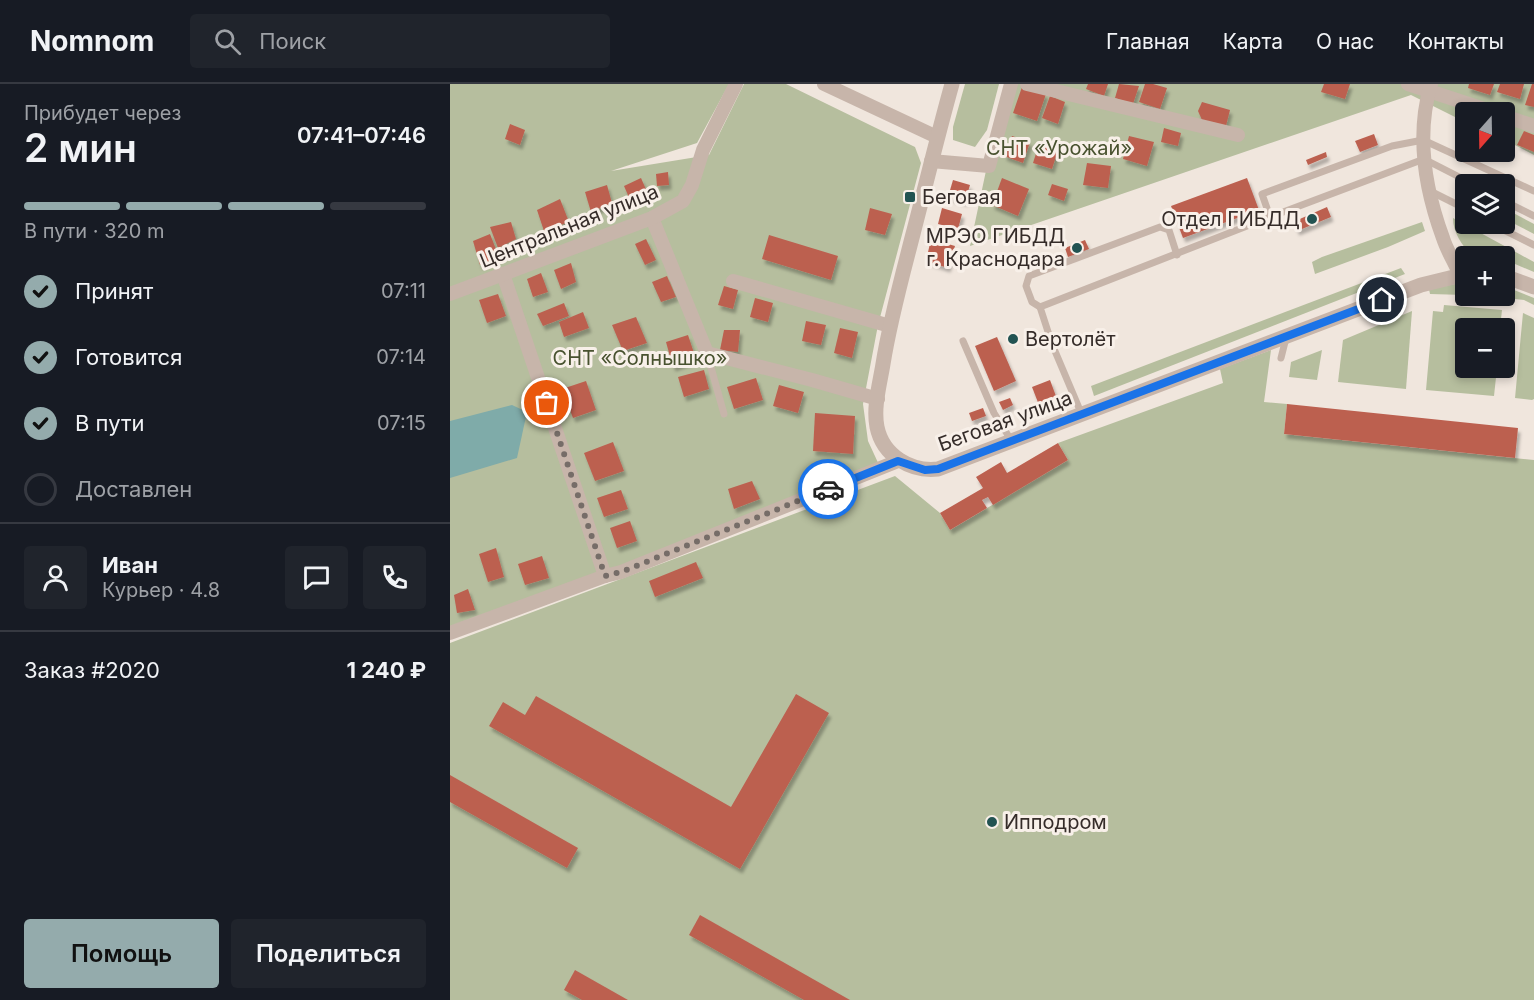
<!DOCTYPE html>
<html lang="ru">
<head>
<meta charset="utf-8">
<style>
  :root { --surface:#171b24; --page:#20242c; --text:#f1f3f6; --muted:#9ea1a6; --line:#363941; --accent:#94abac }
  body { margin:0; font-family:Inter,sans-serif; background:var(--page); color:var(--text); height:100vh; display:flex; flex-direction:column; font-size:22px; white-space:nowrap }
  * { box-sizing:border-box; margin:0 }
  p { font-size:20px; color:var(--muted) }
  .icon { flex:none; width:33px; height:33px; fill:none; stroke:currentColor; stroke-width:2; stroke-linecap:round; stroke-linejoin:round }
  .map { position:relative; flex:1; overflow:hidden }
  .sheet { display:flex; flex-direction:column; background:var(--surface); width:450px }
  .sheet>* { flex:none }
  .needle { width:39px; rotate:200deg }
  .buttons { position:absolute; left:1005px; top:18px; display:grid; gap:12px }
  .buttons a { display:grid; place-items:center; width:60px; height:60px; border-radius:6px; background:var(--surface); box-shadow:0 3px 9px #0003; font-size:30px }
  .pin { position:absolute; display:grid; place-items:center; width:51px; height:51px; color:#fff; margin:-26px; border:3px solid #fff; border-radius:50%; box-shadow:0 2px 6px #0007 }
  .courier { position:absolute; display:grid; place-items:center; width:60px; height:60px; margin:-30px; border:4px solid #1a73e8; border-radius:50%; background:#fff; color:#222; box-shadow:0 2px 8px #0007 }
  .headline em { font-style:normal; font-weight:600 }
  .headline div { display:flex; flex-direction:column-reverse }
  .headline { display:flex; align-items:center; justify-content:space-between; height:102px; padding:0 24px }
  h1 { font-size:39px; font-weight:600; line-height:45px }
  .bar { display:grid; grid-template-columns:repeat(4,1fr); gap:9px 6px; align-content:center; height:72px; padding:0 24px }
  .bar i { height:8px; border-radius:4px; background:var(--line) }
  .bar .active { background:var(--accent) }
  .bar p { grid-column:span 4 }
  .line { display:flex; align-items:center; gap:15px; padding:0 24px; border-top:2px solid var(--line) }
  .line div { flex:1 }
  .round { display:grid; place-items:center; flex:none; width:63px; height:63px; border-radius:6px; background:var(--page) }
  ol { padding:0 24px; list-style:none }
  li { display:flex; align-items:center; gap:18px; height:66px }
  li p { margin-inline-start:auto }
  li .icon { padding:6px; border-radius:50%; background:var(--accent); color:#111; stroke-width:4 }
  li:last-child { color:var(--muted) }
  li i { width:33px; height:33px; border:3px solid var(--line); border-radius:50% }
  .primary-button { display:flex; gap:12px; margin-top:auto; padding:12px 24px }
  .primary-button a { flex:1; height:69px; border-radius:6px; background:var(--accent); color:#111; font-size:24px; font-weight:600; line-height:69px; text-align:center }
  .primary-button a+a { background:var(--page); color:var(--text) }
  header { display:flex; align-items:center; gap:36px; box-sizing:border-box; height:84px; padding:0 30px; background:var(--surface); border-bottom:2px solid var(--line) }
  header strong { font-size:28px }
  nav { display:flex; gap:33px; margin-inline-start:auto; font-size:21px }
  .search { width:420px; height:54px; background:var(--page); display:flex; align-items:center; gap:15px; box-sizing:border-box; padding:0 21px; border-radius:6px; color:var(--muted); font-size:22px }
  main { display:flex; flex:1; min-height:0 }
  .map>svg:first-child { display:block }
</style>
</head>
<body>
<header>
<strong>Nomnom</strong>
<div class="search"><svg class="icon" aria-label="search" viewBox="0 0 24 24"><circle cx="10" cy="10" r="6"/><path d="M15 15l6 6"/></svg>Поиск</div>
<nav><a>Главная</a><a>Карта</a><a>О нас</a><a>Контакты</a></nav>
</header>
<main>
<section class="sheet">
<div class="headline"><div><h1>2 мин</h1><p>Прибудет через</p></div><em>07:41–07:46</em></div>
<div class="bar"><i class="active"></i><i class="active"></i><i class="active"></i><i></i><p>В пути · 320 m</p></div>
<ol>
<li><svg class="icon" aria-label="check" viewBox="0 0 24 24"><path d="M5 12l5 5 9-10"/></svg>Принят<p>07:11</p></li>
<li><svg class="icon" aria-label="check" viewBox="0 0 24 24"><path d="M5 12l5 5 9-10"/></svg>Готовится<p>07:14</p></li>
<li><svg class="icon" aria-label="check" viewBox="0 0 24 24"><path d="M5 12l5 5 9-10"/></svg>В пути<p>07:15</p></li>
<li><i></i>Доставлен</li>
</ol>
<div class="line" style="height:108px"><a class="round"><svg class="icon" aria-label="person" viewBox="0 0 24 24"><circle cx="12" cy="8" r="4"/><path d="M4 21q1-7 8-7t8 7"/></svg></a><div><b>Иван</b><p>Курьер · 4.8</p></div><a class="round"><svg class="icon" aria-label="chat" viewBox="0 0 24 24"><path d="M4 5h16v11H9l-5 4z"/></svg></a><a class="round"><svg class="icon" aria-label="phone" viewBox="0 0 24 24"><path d="M5 4h4l2 5-3 2q2 4 5 5l2-3 5 2v4C11 20 4 13 5 4z"/></svg></a></div>
<div class="line" style="height:78px"><div>Заказ #2020</div><b>1 240 ₽</b></div>
<div class="primary-button"><a>Помощь</a><a>Поделиться</a></div>
</section>
<div class="map">
<svg width="1084" height="916" viewBox="0 0 1084 916">
  <defs>
    <filter id="shadow"><feDropShadow dx="2.5" dy="4.5" stdDeviation="1.5" flood-color="#0004"/></filter>
  </defs>
  <rect width="100%" height="100%" fill="#f0e6dd"/>
  <g fill="#b6be9e">
    <polygon points="0,0 279,0 247,59 161,87 259,71 294,0 336,0 465,63 471,79 428,241 413,320 418,357 430,383 0,548"/>
    <polygon points="515,0 549,0 537,46 525,63 503,56 503,43"/>
    <polygon points="561,0 1084,0 1084,71 1055,56 1054,28 1016,28 1015,38 961,11 520,162 537,82"/>
    <polygon points="1054,124 1084,140 1084,150 1055,135"/>
    <path d="M1003,134L1084,178V188L1065,180L1055,178L1054,172H1021C1012,160 1003,149 1003,134Z"/>
    <polygon points="972,138 975,147 938,163 865,190 862,178 872,173"/>
    <polygon points="951,184 955,190 644,312 641,302"/>
    <polygon points="1015,198 1015,211 980,210 979,205"/>
    <polygon points="1054,202 1084,214 1084,221 1074,216 1056,214"/>
    <polygon points="994,221 1052,226 1050,244 1016,244 1016,284 1047,284 1044,312 976,306 983,227 993,228"/>
    <polygon points="962,227 956,305 888,298 893,256"/>
    <polygon points="1073,229 1084,234 1084,315 1082,316 1065,314"/>
    <polygon points="821,266 814,318 837,320 834,350 1084,376 1084,916 0,916 0,559 445,392 490,429 500,446 618,376 608,359 773,299 770,285"/>
    <polygon points="872,266 867,296 839,293 841,278"/>
  </g>
  <polygon fill="#7faba9" points="62,321 77,328 67,374 0,394 0,337"/>
  <g fill="#bc6050" filter="url(#shadow)">
    <polygon points="638,0 658,0 654,12 636,5"/>
    <polygon points="669,0 689,2 683,20 665,14"/>
    <polygon points="695,0 703,0 717,4 710,25 689,18"/>
    <polygon points="874,0 900,0 895,15 871,8"/>
    <polygon points="1019,0 1044,0 1040,11 1018,4"/>
    <polygon points="1050,0 1074,0 1070,15 1047,8"/>
    <polygon points="1082,0 1084,0 1084,23 1075,21"/>
    <polygon points="572,3 596,10 587,37 563,29"/>
    <polygon points="600,12 615,18 608,40 592,34"/>
    <polygon points="752,18 780,26 776,42 752,36 748,27"/>
    <polygon points="60,40 75,46 70,61 55,55"/>
    <polygon points="714,44 731,49 728,62 711,58"/>
    <polygon points="1074,47 1084,51 1084,68 1067,61"/>
    <polygon points="924,50 928,61 910,68 905,57"/>
    <polygon points="562,52 580,58 573,79 554,72"/>
    <polygon points="679,52 704,58 697,82 673,75"/>
    <polygon points="590,57 609,63 602,85 583,79"/>
    <polygon points="876,68 877,73 858,81 856,76"/>
    <polygon points="637,79 661,82 658,104 633,101"/>
    <polygon points="218,88 219,101 207,102 206,90"/>
    <polygon points="191,94 198,110 181,118 174,102"/>
    <polygon points="552,94 579,105 568,132 542,121"/>
    <polygon points="797,94 809,126 733,154 721,122"/>
    <polygon points="503,96 520,101 515,118 498,113"/>
    <polygon points="602,100 618,105 614,117 598,111"/>
    <polygon points="157,101 162,119 141,128 135,108"/>
    <polygon points="110,115 119,138 94,147 87,126"/>
    <polygon points="877,123 881,133 847,147 843,138"/>
    <polygon points="420,124 442,130 435,151 415,146"/>
    <polygon points="492,124 512,130 508,145 488,140"/>
    <polygon points="61,138 66,155 48,164 40,143"/>
    <polygon points="40,150 49,173 30,181 23,157"/>
    <polygon points="319,151 388,172 381,196 312,175"/>
    <polygon points="196,155 206,176 195,181 185,160"/>
    <polygon points="481,155 505,162 498,184 476,177"/>
    <polygon points="635,156 639,165 618,173 615,164"/>
    <polygon points="121,179 126,198 111,205 104,186"/>
    <polygon points="91,189 98,208 83,213 77,195"/>
    <polygon points="217,192 226,213 211,218 202,198"/>
    <polygon points="274,202 288,206 283,225 268,221"/>
    <polygon points="48,210 56,232 37,239 29,216"/>
    <polygon points="305,214 323,219 318,238 300,233"/>
    <polygon points="114,219 119,232 93,242 87,230"/>
    <polygon points="133,228 139,244 114,253 109,238"/>
    <polygon points="186,233 197,259 173,267 162,241"/>
    <polygon points="356,237 376,241 371,261 352,257"/>
    <polygon points="390,244 408,248 402,274 384,269"/>
    <polygon points="274,246 290,246 288,268 270,266"/>
    <polygon points="238,251 246,275 223,283 216,258"/>
    <polygon points="547,253 566,297 544,307 525,262"/>
    <polygon points="254,286 259,305 234,313 228,293"/>
    <polygon points="306,294 313,316 284,325 277,303"/>
    <polygon points="600,296 607,315 589,321 582,303"/>
    <polygon points="136,297 146,326 123,334 112,305"/>
    <polygon points="329,301 354,308 348,329 323,322"/>
    <polygon points="560,314 563,321 553,326 549,318"/>
    <polygon points="837,320 1068,344 1065,374 834,350"/>
    <polygon points="533,324 536,332 522,337 519,329"/>
    <polygon points="365,329 405,332 403,370 363,367"/>
    <polygon points="163,358 174,387 145,397 134,369"/>
    <polygon points="608,359 618,376 543,421 538,413 532,416 537,424 500,446 490,429 533,404 526,393 551,378 557,389"/>
    <polygon points="302,397 310,415 284,425 278,405"/>
    <polygon points="171,406 178,425 154,433 147,414"/>
    <polygon points="180,437 187,457 167,464 160,444"/>
    <polygon points="46,464 54,493 38,498 29,470"/>
    <polygon points="92,472 99,494 75,501 68,480"/>
    <polygon points="246,478 253,494 205,513 199,497"/>
    <polygon points="18,505 25,526 7,529 4,511"/>
    <polygon points="346,610 379,629 290,785 39,642 53,618 75,631 86,612 281,723"/>
    <polygon points="0,691 128,764 117,784 0,718"/>
    <polygon points="250,831 400,916 354,916 239,851"/>
    <polygon points="125,886 178,916 132,916 114,906"/>
  </g>
  <g fill="none" stroke-linecap="round" stroke-linejoin="round">
    <g stroke="#c7b5aa" stroke-width="7">
      <polyline points="980,107 1016,125"/>
      <polyline points="1054,117 1084,132"/>
      <polyline points="820,133 812,110 942,62 973,56 1084,107"/>
      <polyline points="1042,140 1084,161"/>
      <polyline points="590,223 582,218 576,202 579,192 710,143 719,146 727,171"/>
      <polyline points="513,257 544,329 561,356"/>
      <polyline points="257,269 274,330"/>
      <polyline points="831,274 836,254"/>
      <polyline points="632,331 602,260 590,223 820,133 974,75 1023,100"/>
    </g>
    <g stroke="#c7b5aa" stroke-width="14">
      <polyline points="374,0 487,53"/>
      <polyline points="577,0 788,51"/>
      <polyline points="958,0 1043,28"/>
      <path d="M981,0C966,50 975,105 993,154C997,167 1005,179 1010,191"/>
      <polyline points="1054,32 1084,42"/>
      <polyline points="481,77 539,82 561,0"/>
      <polyline points="202,134 257,269 362,296 428,315"/>
      <polyline points="53,190 155,492"/>
      <polyline points="283,197 440,242"/>
      <polyline points="0,210 202,134 233,117 242,101 253,66 286,0"/>
      <polyline points="0,549 155,492 171,488 448,377"/>
    </g>
    <g stroke="#c7b5aa" stroke-width="15">
      <path d="M502,0C488,50 476,100 463,150C452,193 440,236 433,280C430,299 423,323 427,343C433,372 461,388 488,385L971,201L1016,190"/>
      <polyline points="1054,192 1084,203"/>
    </g>
  </g>
  <g fill="none" stroke-linecap="round" stroke-linejoin="round">
    <polyline stroke="#766d68" stroke-width="6" stroke-dasharray="0 10.8" points="97,319 155,492 171,488 378,405"/>
    <polyline stroke="#1a73e8" stroke-width="8" points="378,405 448,377 475,386 488,385 932,216"/>
  </g>
  <g fill="#225352" stroke="#f8f0e9" stroke-width="2">
    <rect x="454" y="107" width="12" height="12" rx="3"/>
    <circle cx="862" cy="135" r="6"/>
    <circle cx="627" cy="164" r="6"/>
    <circle cx="563" cy="255" r="6"/>
    <circle cx="542" cy="738" r="6"/>
  </g>
  <g text-anchor="middle" stroke-width="6" stroke-linejoin="round" paint-order="stroke">
    <g font-size="20" fill="#48522f" stroke="#f8f0e9">
      <text x="609" y="71">СНТ «Урожай»</text>
      <text x="190" y="281">СНТ «Солнышко»</text>
    </g>
    <g font-size="20" fill="#352c29" stroke="#f8f0e9" text-anchor="start">
      <text x="472" y="120">Беговая</text>
      <text x="850" y="142" text-anchor="end">Отдел ГИБДД</text>
      <text x="615" y="159" text-anchor="end">МРЭО ГИБДД<tspan x="615" dy="23">г. Краснодара</tspan></text>
      <text x="575" y="262">Вертолёт</text>
      <text x="554" y="745">Ипподром</text>
    </g>
    <g font-size="20" fill="#352c29" stroke="#f8f0e9">
      <text transform="translate(119 142) rotate(-22)" y="7">Центральная улица</text>
      <text transform="translate(555 337) rotate(-20)" y="7">Беговая улица</text>
    </g>
  </g>
</svg>
<div class="buttons">
<a><svg class="needle" viewBox="-14 -14 28 28"><path d="M0-13l5 13h-10z" fill="#e53935"/><path d="M0 13l5-13h-10z" fill="#9ea1a6"/></svg></a>
<a><svg class="icon" aria-label="layers" viewBox="0 0 24 24"><path d="M12 4l9 5-9 5-9-5zM3 14l9 5 9-5"/></svg></a>
<a>+</a>
<a>−</a>
</div>
<div class="pin" style="left:97px;top:319px;background:#ea580c"><svg class="icon" aria-label="bag" viewBox="0 0 24 24"><path d="M5 8h14l-1 12H6zM9 8a3 3 0 0 1 6 0"/></svg></div>
<div class="pin" style="left:932px;top:216px;background:#1f2937"><svg class="icon" aria-label="home" viewBox="0 0 24 24"><path d="M3 11l9-7 9 7M6 9v11h12V9"/></svg></div>
<div class="courier" style="left:378px;top:405px"><svg class="icon" aria-label="car" viewBox="0 0 24 24"><path d="M5 17H2v-5l4-1 3-4h7l3 4 3 1v5h-3M9 17h6M6 11h13"/><circle cx="7" cy="17" r="2"/><circle cx="17" cy="17" r="2"/></svg></div>
</div>
</main>
</body>
</html>
